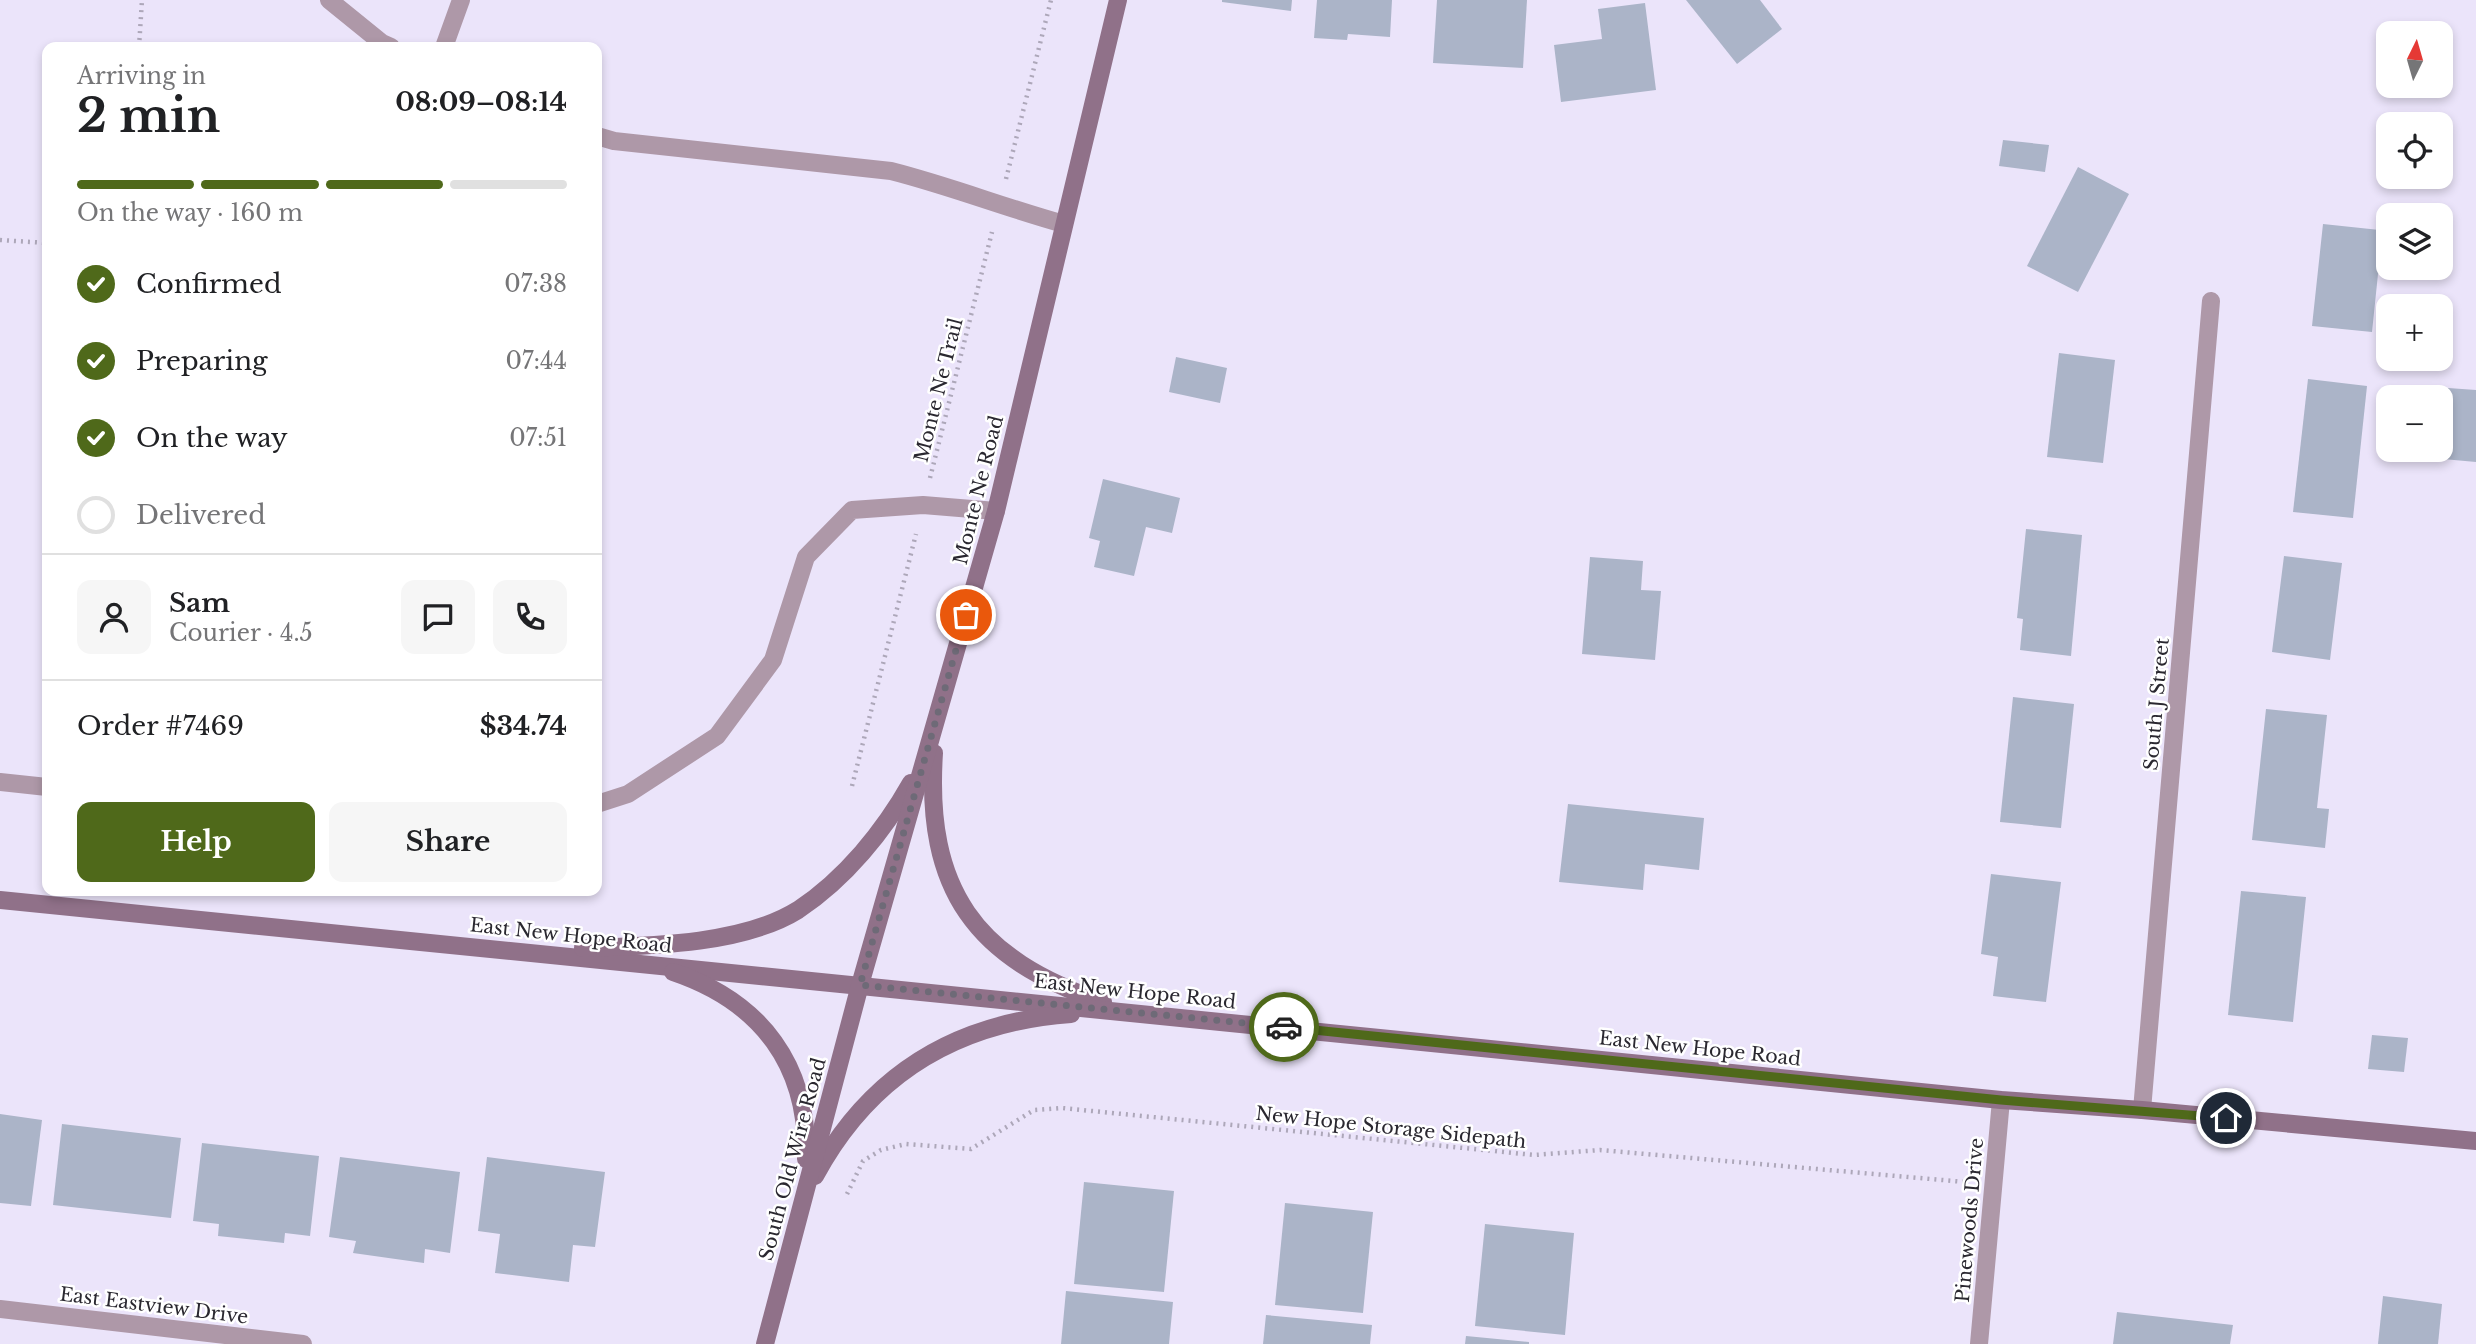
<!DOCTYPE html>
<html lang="en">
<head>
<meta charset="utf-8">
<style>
  :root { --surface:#fff; --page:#f6f6f6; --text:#202124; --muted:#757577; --line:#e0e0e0; --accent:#4f691a }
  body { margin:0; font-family:"Libre Baskerville",serif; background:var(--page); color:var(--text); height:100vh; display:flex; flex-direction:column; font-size:26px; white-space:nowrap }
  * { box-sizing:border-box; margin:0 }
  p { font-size:23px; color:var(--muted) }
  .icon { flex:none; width:38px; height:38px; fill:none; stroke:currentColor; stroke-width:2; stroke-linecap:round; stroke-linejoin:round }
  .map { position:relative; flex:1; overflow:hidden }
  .drawer { position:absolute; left:42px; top:42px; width:560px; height:854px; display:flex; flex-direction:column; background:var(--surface); border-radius:14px; box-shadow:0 4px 10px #0003 }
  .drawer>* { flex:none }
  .needle { width:46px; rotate:5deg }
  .controls { position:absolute; left:2376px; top:21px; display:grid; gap:14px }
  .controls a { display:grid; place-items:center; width:77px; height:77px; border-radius:14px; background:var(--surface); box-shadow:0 4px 10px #0003; font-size:35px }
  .pin { position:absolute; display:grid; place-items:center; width:60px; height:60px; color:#fff; margin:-30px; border:4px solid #fff; border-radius:50%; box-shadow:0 2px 7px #0007 }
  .courier { position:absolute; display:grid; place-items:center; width:70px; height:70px; margin:-35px; border:5px solid #4f691a; border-radius:50%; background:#fff; color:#222; box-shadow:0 2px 9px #0007 }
  .overview em { font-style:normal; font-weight:700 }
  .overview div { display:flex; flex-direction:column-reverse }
  .overview { display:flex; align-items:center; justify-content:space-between; height:119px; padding:0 35px }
  h1 { font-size:46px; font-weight:700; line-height:52px }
  .bar { display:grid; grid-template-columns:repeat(4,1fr); gap:10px 7px; align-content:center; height:84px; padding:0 35px }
  .bar i { height:9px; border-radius:5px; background:var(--line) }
  .bar .current { background:var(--accent) }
  .bar p { grid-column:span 4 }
  .line { display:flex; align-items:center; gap:18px; padding:0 35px; border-top:2px solid var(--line) }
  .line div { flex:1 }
  .round { display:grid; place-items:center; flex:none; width:74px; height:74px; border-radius:14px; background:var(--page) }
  ol { padding:0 35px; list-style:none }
  li { display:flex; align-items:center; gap:21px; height:77px }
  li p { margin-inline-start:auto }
  li .icon { padding:7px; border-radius:50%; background:var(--accent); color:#fff; stroke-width:4 }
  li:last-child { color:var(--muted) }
  li i { width:38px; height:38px; border:4px solid var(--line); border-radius:50% }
  .cta { display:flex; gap:14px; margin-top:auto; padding:14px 35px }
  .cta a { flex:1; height:80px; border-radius:14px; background:var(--accent); color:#fff; font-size:28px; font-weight:700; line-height:80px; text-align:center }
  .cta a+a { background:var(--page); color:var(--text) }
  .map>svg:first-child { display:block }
</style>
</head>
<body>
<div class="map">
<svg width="2476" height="1344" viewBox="0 0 2476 1344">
  <rect width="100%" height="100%" fill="#ebe4fa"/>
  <g fill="#abb4c8">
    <polygon points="1222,0 1292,0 1291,11 1222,2"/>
    <polygon points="1317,0 1392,0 1390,37 1348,34 1347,40 1314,38"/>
    <polygon points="1437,0 1527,0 1523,68 1433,63"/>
    <polygon points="1686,0 1760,0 1782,29 1737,64"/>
    <polygon points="1645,3 1656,90 1561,102 1554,45 1602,39 1598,9"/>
    <polygon points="2003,140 2049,145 2045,172 1999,166"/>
    <polygon points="2078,167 2129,194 2078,292 2027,266"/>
    <polygon points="2323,224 2389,231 2389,268 2414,268 2412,277 2378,274 2372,332 2312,326"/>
    <polygon points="2059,353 2115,360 2103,463 2047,457"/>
    <polygon points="1176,357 1227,368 1220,403 1169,392"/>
    <polygon points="2308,379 2367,386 2353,518 2293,512"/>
    <polygon points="2448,388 2476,390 2476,462 2443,459"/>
    <polygon points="1103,479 1180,498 1172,533 1146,527 1134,576 1094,567 1100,541 1089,538"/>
    <polygon points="2026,529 2082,535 2071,656 2020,650 2023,619 2017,618"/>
    <polygon points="2284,556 2342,563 2330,660 2272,652"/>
    <polygon points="1590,557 1643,561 1641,590 1661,591 1655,660 1582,654"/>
    <polygon points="2013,697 2074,704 2061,828 2000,822"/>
    <polygon points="2266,709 2327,715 2317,808 2329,809 2325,848 2252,840"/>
    <polygon points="1568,804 1704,818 1699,870 1645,864 1643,890 1559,882"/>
    <polygon points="1991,874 2061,882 2046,1002 1993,996 1998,957 1981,954"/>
    <polygon points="2241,891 2306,897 2293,1022 2228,1015"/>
    <polygon points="2372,1035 2408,1038 2404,1072 2368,1069"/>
    <polygon points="0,1114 42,1120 31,1206 0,1203"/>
    <polygon points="62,1124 181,1138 171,1218 53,1205"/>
    <polygon points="202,1143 319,1156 310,1236 285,1233 284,1243 218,1236 219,1224 193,1221"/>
    <polygon points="340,1157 460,1172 450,1253 425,1249 424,1263 353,1253 356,1241 329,1237"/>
    <polygon points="487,1157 605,1172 595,1247 573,1245 569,1282 495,1273 500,1234 478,1231"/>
    <polygon points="1084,1182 1174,1191 1164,1292 1074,1284"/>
    <polygon points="1285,1203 1373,1212 1363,1313 1275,1305"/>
    <polygon points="1485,1224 1574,1233 1565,1335 1475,1326"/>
    <polygon points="1066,1291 1173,1302 1169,1344 1061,1344"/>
    <polygon points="2383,1296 2442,1304 2438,1344 2378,1344"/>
    <polygon points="2117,1312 2233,1325 2230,1344 2113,1344"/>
    <polygon points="1266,1315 1372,1325 1370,1344 1263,1344"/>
    <polygon points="1466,1336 1529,1342 1529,1344 1465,1344"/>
  </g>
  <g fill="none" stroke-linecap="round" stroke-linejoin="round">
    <g stroke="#ada7b9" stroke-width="4.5" stroke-dasharray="2 5" stroke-linecap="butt">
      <polyline points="139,47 142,0"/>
      <polyline points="1006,179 1051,0"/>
      <polyline points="0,240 47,243"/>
      <polyline points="930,478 992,232"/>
      <polyline points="852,786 916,534"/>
      <polyline points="847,1194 863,1161 881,1150 906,1144 971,1149 1034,1110 1062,1108 1534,1155 1600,1150 1965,1182"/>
    </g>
    <g stroke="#ae98a8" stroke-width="18">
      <polyline points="0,782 47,787"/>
      <polyline points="597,804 628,794 717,736 773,660 806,557 852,510 923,505 996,511"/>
    </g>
    <g stroke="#ae98a8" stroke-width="18">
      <polyline points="329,0 382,43 391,47"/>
      <polyline points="444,47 461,0"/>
      <path d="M597,136L614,141L891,171C950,186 1006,208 1064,224"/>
      <polyline points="2142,1110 2211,301"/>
      <polyline points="0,1309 303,1344"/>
      <polyline points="1979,1344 2001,1100"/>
    </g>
    <g stroke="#907189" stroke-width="18">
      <path d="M934,753C925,890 975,959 1103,1002"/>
      <polyline points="0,900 2001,1100 2142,1110 2476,1141"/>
      <path d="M583,948C647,946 742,945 798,910C845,879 884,831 911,783"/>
      <path d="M673,972C762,1002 809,1066 806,1159"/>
      <path d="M815,1176C870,1074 957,1022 1071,1014"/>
      <polyline points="765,1344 860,985 996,511 1118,0"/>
    </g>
  </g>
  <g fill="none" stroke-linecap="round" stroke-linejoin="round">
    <polyline stroke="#6e6a77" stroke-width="7" stroke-dasharray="0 12.6" points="966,615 860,985 1284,1027"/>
    <polyline stroke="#4f691a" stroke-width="9" points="1284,1027 2001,1100 2226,1118"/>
  </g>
  <g text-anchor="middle" stroke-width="5" stroke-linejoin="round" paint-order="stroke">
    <g font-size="19" fill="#2a2830" stroke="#fff">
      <text transform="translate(938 390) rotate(-76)" y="7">Monte Ne Trail</text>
      <text transform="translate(978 490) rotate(-76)" y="7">Monte Ne Road</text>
      <text transform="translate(2156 704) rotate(-85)" y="7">South J Street</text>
      <text transform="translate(571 935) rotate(6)" y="7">East New Hope Road</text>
      <text transform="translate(1135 991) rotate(6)" y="7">East New Hope Road</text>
      <text transform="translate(1700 1048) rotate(6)" y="7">East New Hope Road</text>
      <text transform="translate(1391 1127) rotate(6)" y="7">New Hope Storage Sidepath</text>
      <text transform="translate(792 1159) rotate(-75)" y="7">South Old Wire Road</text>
      <text transform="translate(1969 1220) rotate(-85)" y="7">Pinewoods Drive</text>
      <text transform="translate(154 1305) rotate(7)" y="7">East Eastview Drive</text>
    </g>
  </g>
</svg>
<div class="controls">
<a><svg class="needle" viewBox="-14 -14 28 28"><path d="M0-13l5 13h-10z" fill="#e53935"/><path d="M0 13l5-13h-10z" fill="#757577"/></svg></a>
<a><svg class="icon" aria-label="locate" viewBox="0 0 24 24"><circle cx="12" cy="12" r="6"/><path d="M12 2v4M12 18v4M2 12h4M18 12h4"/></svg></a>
<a><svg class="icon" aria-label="layers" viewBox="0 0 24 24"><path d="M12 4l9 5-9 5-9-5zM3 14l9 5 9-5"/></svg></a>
<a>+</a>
<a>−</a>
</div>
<div class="pin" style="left:966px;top:615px;background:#ea580c"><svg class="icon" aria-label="bag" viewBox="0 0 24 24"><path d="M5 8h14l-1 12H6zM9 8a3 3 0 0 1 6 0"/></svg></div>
<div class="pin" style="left:2226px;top:1118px;background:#1f2937"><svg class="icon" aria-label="home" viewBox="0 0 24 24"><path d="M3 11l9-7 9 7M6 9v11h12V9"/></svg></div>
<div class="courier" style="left:1284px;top:1027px"><svg class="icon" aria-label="car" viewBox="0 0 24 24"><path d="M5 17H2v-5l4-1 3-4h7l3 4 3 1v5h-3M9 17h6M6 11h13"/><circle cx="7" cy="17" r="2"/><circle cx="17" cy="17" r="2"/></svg></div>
<section class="drawer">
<div class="overview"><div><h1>2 min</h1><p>Arriving in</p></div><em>08:09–08:14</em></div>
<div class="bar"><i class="current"></i><i class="current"></i><i class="current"></i><i></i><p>On the way · 160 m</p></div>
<ol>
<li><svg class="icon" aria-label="check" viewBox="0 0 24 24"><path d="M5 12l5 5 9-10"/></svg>Confirmed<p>07:38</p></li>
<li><svg class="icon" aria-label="check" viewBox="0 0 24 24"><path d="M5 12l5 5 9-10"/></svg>Preparing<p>07:44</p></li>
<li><svg class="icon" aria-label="check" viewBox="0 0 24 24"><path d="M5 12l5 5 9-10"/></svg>On the way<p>07:51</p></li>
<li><i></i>Delivered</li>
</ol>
<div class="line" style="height:126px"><a class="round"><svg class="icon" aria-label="person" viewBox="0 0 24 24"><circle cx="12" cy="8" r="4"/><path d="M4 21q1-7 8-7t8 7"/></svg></a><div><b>Sam</b><p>Courier · 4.5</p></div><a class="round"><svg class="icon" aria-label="chat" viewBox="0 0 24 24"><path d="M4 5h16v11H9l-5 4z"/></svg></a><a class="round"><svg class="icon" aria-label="phone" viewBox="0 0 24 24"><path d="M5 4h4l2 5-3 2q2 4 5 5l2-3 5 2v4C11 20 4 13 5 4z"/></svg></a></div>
<div class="line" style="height:91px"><div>Order #7469</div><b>$34.74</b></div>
<div class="cta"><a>Help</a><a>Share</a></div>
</section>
</div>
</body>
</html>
